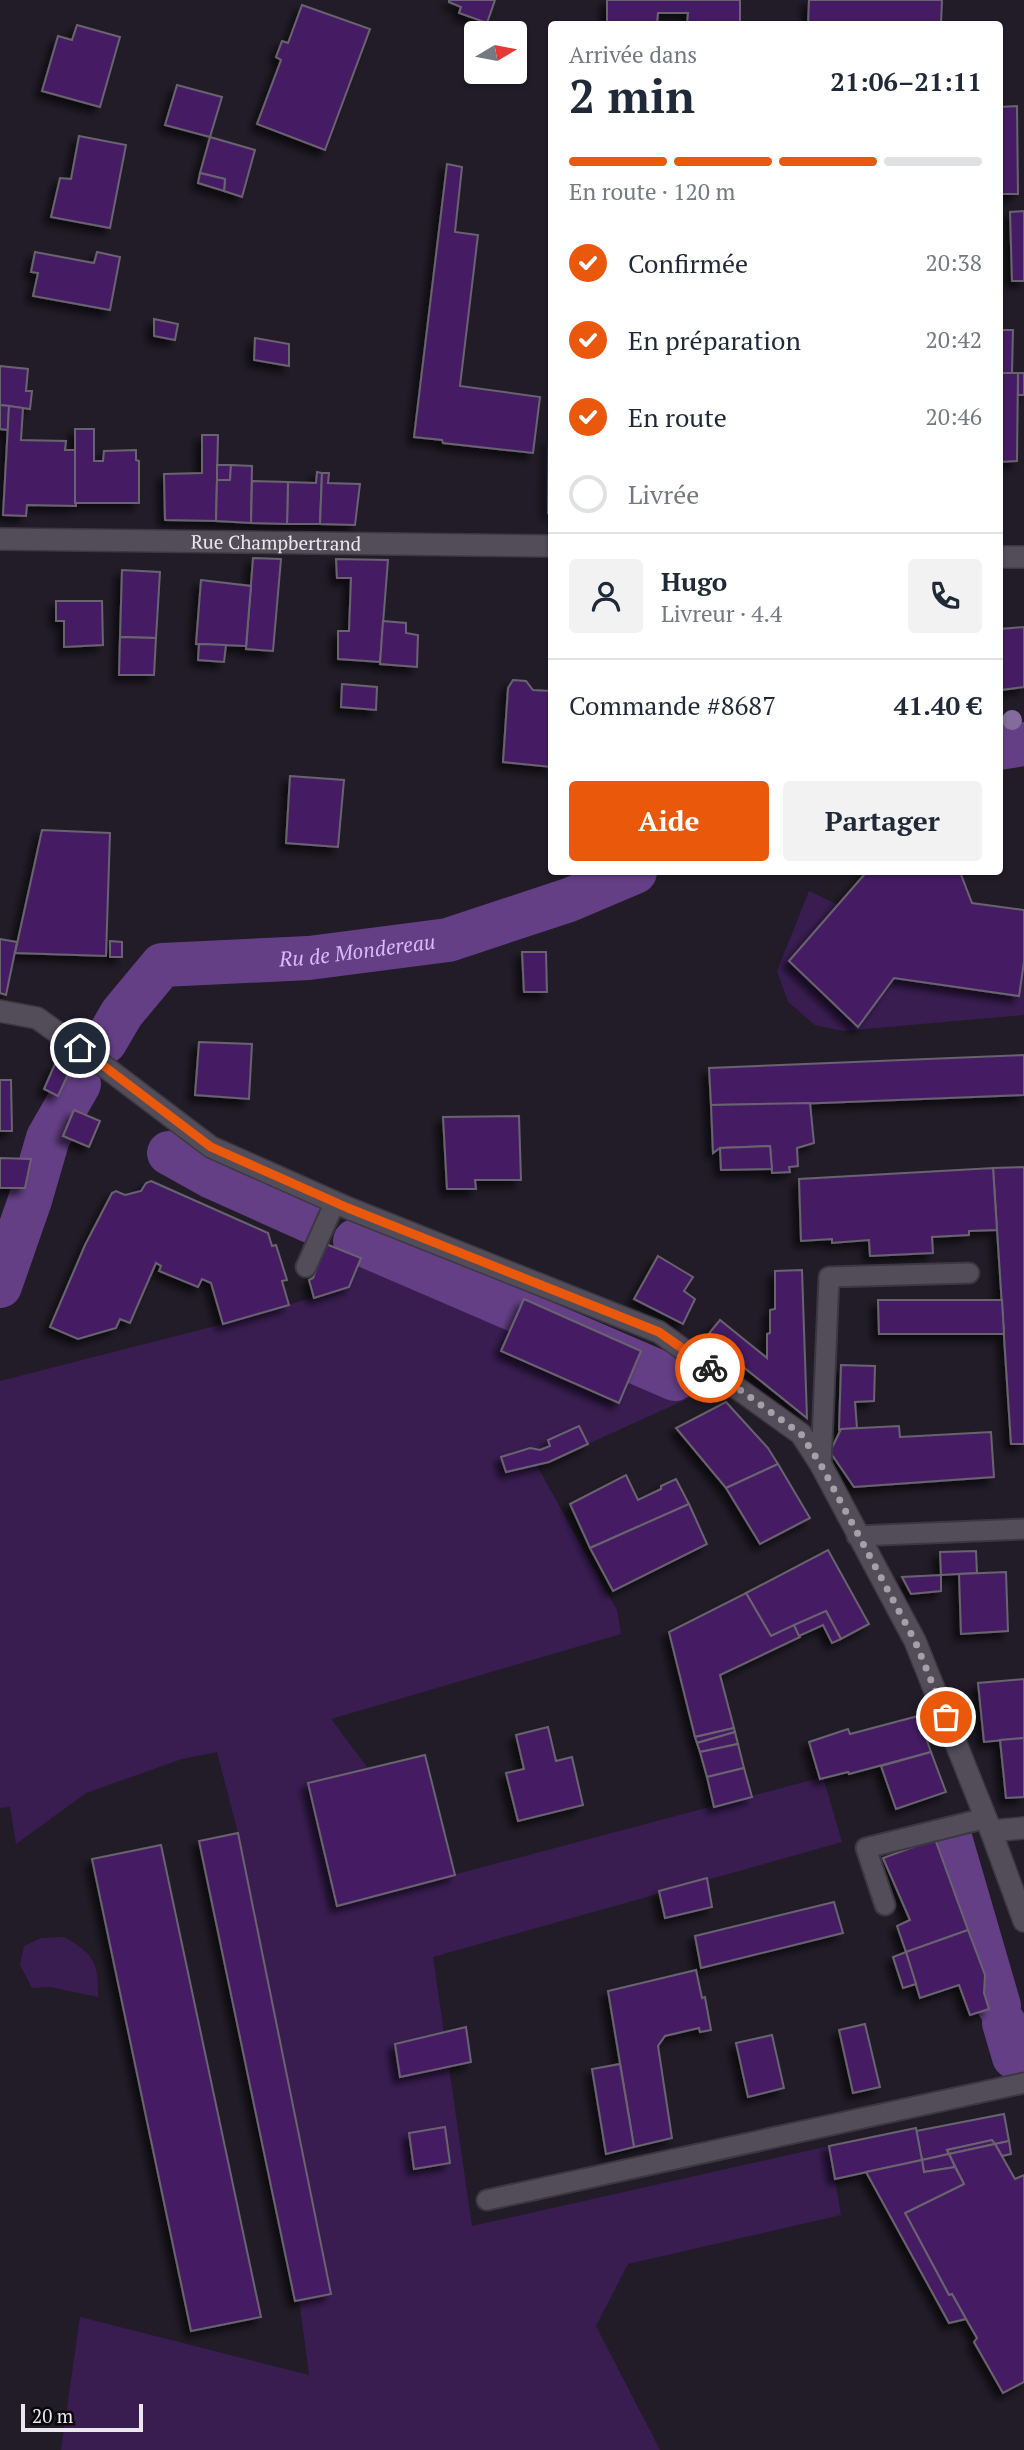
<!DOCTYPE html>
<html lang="fr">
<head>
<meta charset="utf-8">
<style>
  :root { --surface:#fff; --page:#f2f2f3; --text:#1f2937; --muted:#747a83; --line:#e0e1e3; --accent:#ea580c }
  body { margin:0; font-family:"PT Serif",serif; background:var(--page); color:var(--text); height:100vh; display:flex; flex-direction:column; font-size:26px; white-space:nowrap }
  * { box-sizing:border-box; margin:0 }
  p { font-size:23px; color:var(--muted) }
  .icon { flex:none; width:38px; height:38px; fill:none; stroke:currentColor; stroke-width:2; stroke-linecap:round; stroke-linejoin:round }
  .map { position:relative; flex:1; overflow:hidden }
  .drawer { position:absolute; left:548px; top:21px; width:455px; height:854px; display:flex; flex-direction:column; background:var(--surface); border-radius:7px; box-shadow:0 2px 5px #0004 }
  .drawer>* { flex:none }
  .needle { width:46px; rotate:80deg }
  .fabs { position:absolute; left:464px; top:21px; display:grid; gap:14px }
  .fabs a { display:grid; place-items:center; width:63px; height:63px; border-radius:7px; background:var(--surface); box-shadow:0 2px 5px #0004; font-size:35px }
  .scale { position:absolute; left:21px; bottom:18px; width:122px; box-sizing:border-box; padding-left:7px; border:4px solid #eae7ee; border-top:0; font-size:19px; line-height:24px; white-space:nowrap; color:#eae7ee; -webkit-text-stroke:5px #0a080c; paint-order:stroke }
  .pin { position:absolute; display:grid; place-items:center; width:60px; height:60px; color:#fff; margin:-30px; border:4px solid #fff; border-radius:50%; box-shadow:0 2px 7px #0007 }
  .courier { position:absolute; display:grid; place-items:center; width:70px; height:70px; margin:-35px; border:5px solid #ea580c; border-radius:50%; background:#fff; color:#222; box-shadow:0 2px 9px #0007 }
  .overview em { font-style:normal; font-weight:800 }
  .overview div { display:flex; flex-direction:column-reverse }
  .overview { display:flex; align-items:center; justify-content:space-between; height:119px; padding:0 21px }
  h1 { font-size:46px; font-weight:800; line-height:52px }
  .bar { display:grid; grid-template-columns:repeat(4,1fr); gap:10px 7px; align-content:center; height:84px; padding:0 21px }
  .bar i { height:9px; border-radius:5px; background:var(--line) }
  .bar .active { background:var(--accent) }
  .bar p { grid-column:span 4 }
  .line { display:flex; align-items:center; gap:18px; padding:0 21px; border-top:2px solid var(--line) }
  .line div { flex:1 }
  .round { display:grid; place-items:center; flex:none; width:74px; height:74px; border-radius:7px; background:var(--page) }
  ol { padding:0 21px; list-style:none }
  li { display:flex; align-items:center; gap:21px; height:77px }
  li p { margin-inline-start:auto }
  li .icon { padding:7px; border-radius:50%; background:var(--accent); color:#fff; stroke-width:4 }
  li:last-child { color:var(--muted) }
  li i { width:38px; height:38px; border:4px solid var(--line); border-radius:50% }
  .button { display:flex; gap:14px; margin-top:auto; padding:14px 21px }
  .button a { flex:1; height:80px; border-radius:7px; background:var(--accent); color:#fff; font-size:28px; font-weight:800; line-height:80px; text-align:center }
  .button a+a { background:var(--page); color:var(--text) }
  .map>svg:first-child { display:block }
</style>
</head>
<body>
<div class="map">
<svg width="1024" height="2450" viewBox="0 0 1024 2450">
  <defs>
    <filter id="shadow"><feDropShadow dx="-6" dy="6" stdDeviation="3.5" flood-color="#0009"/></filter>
  </defs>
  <rect width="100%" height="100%" fill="#211c27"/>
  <g fill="#391d51">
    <polygon points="809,891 838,905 789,961 857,1026 894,978 1018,996 1024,962 1024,1015 843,1031 815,1025 788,1002 777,971"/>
    <path d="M361,1258L513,1324L501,1351L619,1403L632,1372C658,1383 661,1387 687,1371L711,1388L588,1444L579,1426L548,1440L550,1446L540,1450L530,1448L502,1457L507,1472L536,1464L617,1610L621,1634L331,1719L449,1876L823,1777L842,1842L433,1957L472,2226L829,2146L841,2215L628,2264L596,2326L660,2450H61L80,2317L309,2375L238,1833L217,1752L182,1759L86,1793L16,1844L10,1807L0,1808V1381L223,1324L349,1287Z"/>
    <path d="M64,1937C94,1954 99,1963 98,1997L50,1987L32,1988L20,1965L24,1946L41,1938Z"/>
  </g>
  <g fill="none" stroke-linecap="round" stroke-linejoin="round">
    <g stroke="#653f86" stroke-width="44">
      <polyline points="999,748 1024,744"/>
      <path id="s1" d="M105,1042L122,1013L162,965L309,958L448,940L569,900L635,872"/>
      <polyline points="169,1153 212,1177 310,1221"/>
      <polyline points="355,1241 675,1379"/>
      <polyline points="0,1286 30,1200 48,1138 79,1084"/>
      <polyline points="951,1841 999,2006"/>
      <polyline points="1004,2023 1014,2057"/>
    </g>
  </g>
  <g fill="#451f64" stroke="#69636f" stroke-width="2" filter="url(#shadow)">
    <polygon points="449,0 495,0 487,23 459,13 461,7 449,2"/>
    <polygon points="607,0 740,0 740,24 687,24 688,13 658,13 657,24 607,24"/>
    <polygon points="809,0 942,0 941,24 808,24"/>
    <polygon points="302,5 370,29 325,150 257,124 281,60 276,57 282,41 288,43"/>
    <polygon points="77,25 120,37 100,107 42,91 58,36 72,40"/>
    <polygon points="177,85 222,97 210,137 165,125"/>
    <polygon points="1017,106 1018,194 999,194 999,107"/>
    <polygon points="79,136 126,145 110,228 51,217 60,178 71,179"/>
    <polygon points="210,137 255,150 242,197 224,191 225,179 200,173"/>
    <polygon points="447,164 462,167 455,232 478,235 460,386 540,397 533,453 443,443 442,440 414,437"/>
    <polygon points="200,173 225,179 224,191 198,183"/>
    <polygon points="1024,211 1024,281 1012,281 1010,212"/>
    <polygon points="35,252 94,263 97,252 120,257 110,310 33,296 38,273 31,272"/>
    <polygon points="154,319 178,324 175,340 154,336"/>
    <polygon points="999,330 1013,330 1012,373 999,373"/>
    <polygon points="255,338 289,344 289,366 254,360"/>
    <polygon points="0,366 28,369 26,391 32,391 30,409 0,405"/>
    <polygon points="999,373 1018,373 1017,461 999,462"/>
    <rect x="1018" y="373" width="6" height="22"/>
    <polygon points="0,405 9,406 8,430 0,429"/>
    <polygon points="9,406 23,408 21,440 66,441 65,450 75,450 76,506 27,505 26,516 3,515"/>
    <polygon points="75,429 94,429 94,461 103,461 104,451 136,450 136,460 139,461 139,503 75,503"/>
    <polygon points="202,435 218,435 216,521 165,520 164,474 202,473"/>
    <polygon points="549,438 551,438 551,513 548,513"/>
    <polygon points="217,465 231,465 230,480 217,480"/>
    <polygon points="231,465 252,466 251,523 216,521 217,480 230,480"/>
    <polygon points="317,472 322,473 320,524 287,524 288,482 316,483"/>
    <polygon points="322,473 329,473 328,483 360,484 355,525 320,524"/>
    <polygon points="252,481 288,482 287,524 251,523"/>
    <polygon points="253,558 281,559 273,651 246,649"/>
    <polygon points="336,559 388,560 380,662 338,659 338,631 349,631 351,578 337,578"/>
    <polygon points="122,570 160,572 156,638 120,637"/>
    <polygon points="201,580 251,586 246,646 196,644"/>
    <polygon points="56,601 102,601 103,645 64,647 64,621 56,621"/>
    <polygon points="383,621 406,623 406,633 418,635 417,667 380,664"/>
    <polygon points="1024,627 1024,687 1001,690 999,629"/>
    <polygon points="120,637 156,638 154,675 119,675"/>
    <polygon points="199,644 226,645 224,662 198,660"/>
    <polygon points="513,680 526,681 533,690 551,691 551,767 503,762 508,688"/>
    <polygon points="342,684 377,687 376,710 341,707"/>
    <polygon points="290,776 344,780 338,847 286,843"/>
    <polygon points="42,830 110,833 106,956 15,953"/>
    <polygon points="862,872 960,872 972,903 1024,910 1024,962 1019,996 894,978 858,1027 789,961 864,875"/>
    <polygon points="0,939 17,942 6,995 0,993"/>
    <polygon points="110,941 122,942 122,957 110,957"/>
    <polygon points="522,952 546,952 547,992 524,992"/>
    <polygon points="199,1042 252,1044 249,1099 195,1095"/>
    <polygon points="1024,1055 1024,1095 796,1104 711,1105 709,1068"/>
    <polygon points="55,1064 70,1070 58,1096 44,1089"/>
    <polygon points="0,1080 11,1080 12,1131 0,1131"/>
    <polygon points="810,1103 814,1143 797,1148 798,1166 789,1167 790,1172 772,1173 770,1146 720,1148 713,1153 711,1105"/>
    <polygon points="74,1110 100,1121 89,1147 63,1136"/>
    <polygon points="519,1116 521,1180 475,1180 476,1189 447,1189 443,1117"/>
    <polygon points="770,1146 772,1169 721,1170 720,1148"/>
    <polygon points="0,1158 31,1159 25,1188 0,1188"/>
    <polygon points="1024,1167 1024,1444 1011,1444 993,1168"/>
    <polygon points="993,1168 997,1230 969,1231 969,1235 932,1237 933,1253 870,1256 869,1240 832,1243 832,1239 801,1241 799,1179"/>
    <polygon points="151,1181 268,1233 272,1246 276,1245 287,1280 282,1281 289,1305 223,1324 211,1283 202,1279 198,1287 159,1271 161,1266 156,1263 130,1323 120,1319 116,1328 78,1339 50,1327 85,1245 112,1193 116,1191 125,1195 141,1191 146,1183"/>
    <polygon points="326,1244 361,1258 349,1287 314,1298 309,1280 313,1278"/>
    <polygon points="658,1256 693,1277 684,1291 695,1299 683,1324 634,1299"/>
    <polygon points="802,1270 807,1418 706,1337 720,1320 767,1358 767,1334 770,1333 770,1310 775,1309 775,1271"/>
    <polygon points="524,1299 641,1351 619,1403 501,1351"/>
    <polygon points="878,1300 1002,1300 1004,1334 879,1334"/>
    <polygon points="841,1365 875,1366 874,1401 855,1402 857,1428 839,1430"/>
    <polygon points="726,1402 768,1448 778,1464 726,1488 676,1428"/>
    <polygon points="579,1426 588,1444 549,1462 506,1472 501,1457 530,1448 540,1450 550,1446 548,1440"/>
    <polygon points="899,1426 900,1437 991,1432 994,1477 854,1487 830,1452 841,1429"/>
    <polygon points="778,1464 810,1518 760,1544 726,1488"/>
    <polygon points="626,1475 638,1500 661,1489 661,1486 676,1479 689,1504 590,1548 570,1504"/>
    <polygon points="689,1504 707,1544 613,1591 590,1548"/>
    <polygon points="828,1550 869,1624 841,1639 826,1611 771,1636 746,1593"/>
    <polygon points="976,1551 977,1573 941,1575 940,1552"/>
    <polygon points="1006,1572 1008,1631 961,1634 959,1574"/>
    <polygon points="941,1575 941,1591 911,1594 902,1577"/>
    <polygon points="746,1593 771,1636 794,1625 800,1637 720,1675 734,1728 695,1737 669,1632"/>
    <polygon points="826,1611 841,1639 832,1643 823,1625 799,1636 794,1625"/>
    <polygon points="1024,1679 1024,1738 984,1742 978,1683"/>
    <polygon points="918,1716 931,1752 849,1774 848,1772 820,1779 809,1742 848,1729 850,1734"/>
    <polygon points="548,1727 556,1761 572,1757 583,1805 518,1821 506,1773 524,1769 516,1735"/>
    <polygon points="734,1728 735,1732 697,1743 695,1737"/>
    <polygon points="735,1732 738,1744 700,1752 697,1743"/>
    <polygon points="1024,1738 1024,1797 1006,1798 1000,1740"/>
    <polygon points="738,1744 744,1768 707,1777 700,1752"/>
    <polygon points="931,1752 946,1792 896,1809 881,1766"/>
    <polygon points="425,1755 455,1875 337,1906 308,1783"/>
    <polygon points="744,1768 752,1797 714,1807 707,1777"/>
    <polygon points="238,1833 331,2294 295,2301 199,1841"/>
    <polygon points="935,1839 968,1930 906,1952 897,1926 910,1920 883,1858"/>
    <polygon points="161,1845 261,2317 191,2331 92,1859"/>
    <polygon points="707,1878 712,1907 665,1918 659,1891"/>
    <polygon points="834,1902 843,1933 701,1968 695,1936"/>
    <polygon points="968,1930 985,1975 984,1993 989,2009 970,2015 959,1985 920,1998 906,1952"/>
    <polygon points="906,1952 916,1984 903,1988 893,1957"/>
    <polygon points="696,1970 702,1998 705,1997 711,2030 700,2032 699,2028 665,2036 658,2046 672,2138 634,2147 608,1991"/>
    <polygon points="865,2024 880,2087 853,2093 839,2030"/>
    <polygon points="466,2027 471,2062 400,2077 395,2044"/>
    <polygon points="772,2035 784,2088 748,2097 736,2043"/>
    <polygon points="620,2064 634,2147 606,2154 592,2069"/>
    <polygon points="1004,2114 1009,2141 995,2144 992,2140 947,2150 949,2154 922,2160 916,2131"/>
    <polygon points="445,2127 450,2163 414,2169 409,2133"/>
    <polygon points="916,2128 922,2160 835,2179 829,2146"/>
    <polygon points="992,2140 995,2144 949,2154 947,2150"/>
    <polygon points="1009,2141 1011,2154 1002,2156 995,2144"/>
    <polygon points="995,2144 1015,2179 1024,2175 1024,2382 1003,2393 974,2342 977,2338 966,2319 952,2294 949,2295 905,2213 964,2184 949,2154"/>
    <polygon points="949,2154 955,2167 924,2172 922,2160"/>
    <polygon points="922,2160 924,2172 955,2167 964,2184 905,2213 949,2295 952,2294 966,2319 949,2323 866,2172"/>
  </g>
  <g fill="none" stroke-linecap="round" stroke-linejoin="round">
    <defs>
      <g id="lane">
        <polyline points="306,1267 335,1202"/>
        <polyline points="821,1465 829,1277 969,1273"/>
        <polyline points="857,1536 1024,1529"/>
        <polyline points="885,1905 866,1848 986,1818"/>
        <polyline points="487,2200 1024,2083"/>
      </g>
      <g id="street">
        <path id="s2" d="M0,539L551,546"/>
        <polyline points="999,557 1024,557"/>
        <polyline points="0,1011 37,1018 100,1063 211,1147 348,1208 659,1332 801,1434 821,1465 915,1641 991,1831 1024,1921"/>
        <polyline points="991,1831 1024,1828"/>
      </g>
    </defs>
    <use href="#lane" stroke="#3c3841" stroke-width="23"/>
    <use href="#street" stroke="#3c3841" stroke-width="24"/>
    <use href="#lane" stroke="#534d5a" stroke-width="19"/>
    <use href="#street" stroke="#534d5a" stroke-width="21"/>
  </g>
  <circle fill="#836b9c" cx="1012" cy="720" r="10"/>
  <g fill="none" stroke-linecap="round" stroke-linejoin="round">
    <polyline stroke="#a4a0a8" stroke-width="7" stroke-dasharray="0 12.6" points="710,1368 801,1434 821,1465 915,1641 946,1717"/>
    <polyline stroke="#ea580c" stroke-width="9" points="80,1048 211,1147 348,1208 659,1332 710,1368"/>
  </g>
  <g text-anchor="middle" stroke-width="5" stroke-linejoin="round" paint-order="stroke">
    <g font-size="19" fill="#eae7ee" stroke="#0a080c">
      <text dy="7" stroke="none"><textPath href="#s2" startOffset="276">Rue Champbertrand</textPath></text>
    </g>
    <g font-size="21" font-style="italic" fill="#d8baf7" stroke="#0a080c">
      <text dy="7" stroke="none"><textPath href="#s1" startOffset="292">Ru de Mondereau</textPath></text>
    </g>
  </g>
</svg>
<div class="fabs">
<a><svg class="needle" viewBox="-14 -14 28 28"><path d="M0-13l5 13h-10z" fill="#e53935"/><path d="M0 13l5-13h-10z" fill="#747a83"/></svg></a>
</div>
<div class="scale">20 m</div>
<div class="pin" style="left:946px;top:1717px;background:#ea580c"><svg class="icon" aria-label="bag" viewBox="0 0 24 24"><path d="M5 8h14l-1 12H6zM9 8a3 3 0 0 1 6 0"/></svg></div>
<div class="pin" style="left:80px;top:1048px;background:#1f2937"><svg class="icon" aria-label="home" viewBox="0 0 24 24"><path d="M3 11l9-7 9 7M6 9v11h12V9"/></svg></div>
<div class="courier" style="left:710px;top:1368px"><svg class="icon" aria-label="bike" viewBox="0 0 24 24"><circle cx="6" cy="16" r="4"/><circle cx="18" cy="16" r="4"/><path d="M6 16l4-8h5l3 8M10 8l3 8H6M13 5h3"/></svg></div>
<section class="drawer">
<div class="overview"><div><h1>2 min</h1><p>Arrivée dans</p></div><em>21:06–21:11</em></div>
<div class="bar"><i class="active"></i><i class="active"></i><i class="active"></i><i></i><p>En route · 120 m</p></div>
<ol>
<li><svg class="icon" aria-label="check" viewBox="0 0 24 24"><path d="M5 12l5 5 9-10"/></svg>Confirmée<p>20:38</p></li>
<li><svg class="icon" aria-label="check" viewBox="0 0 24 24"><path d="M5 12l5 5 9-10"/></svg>En préparation<p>20:42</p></li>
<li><svg class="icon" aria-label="check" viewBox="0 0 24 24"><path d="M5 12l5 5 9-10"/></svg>En route<p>20:46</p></li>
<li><i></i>Livrée</li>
</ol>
<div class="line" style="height:126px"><a class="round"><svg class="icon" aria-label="person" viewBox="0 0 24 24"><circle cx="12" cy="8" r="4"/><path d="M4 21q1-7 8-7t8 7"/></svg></a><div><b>Hugo</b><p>Livreur · 4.4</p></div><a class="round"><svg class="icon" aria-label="phone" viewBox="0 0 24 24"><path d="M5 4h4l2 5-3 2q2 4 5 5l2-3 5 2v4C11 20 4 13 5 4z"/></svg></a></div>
<div class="line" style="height:91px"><div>Commande #8687</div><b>41.40 €</b></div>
<div class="button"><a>Aide</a><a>Partager</a></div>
</section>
</div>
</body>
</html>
